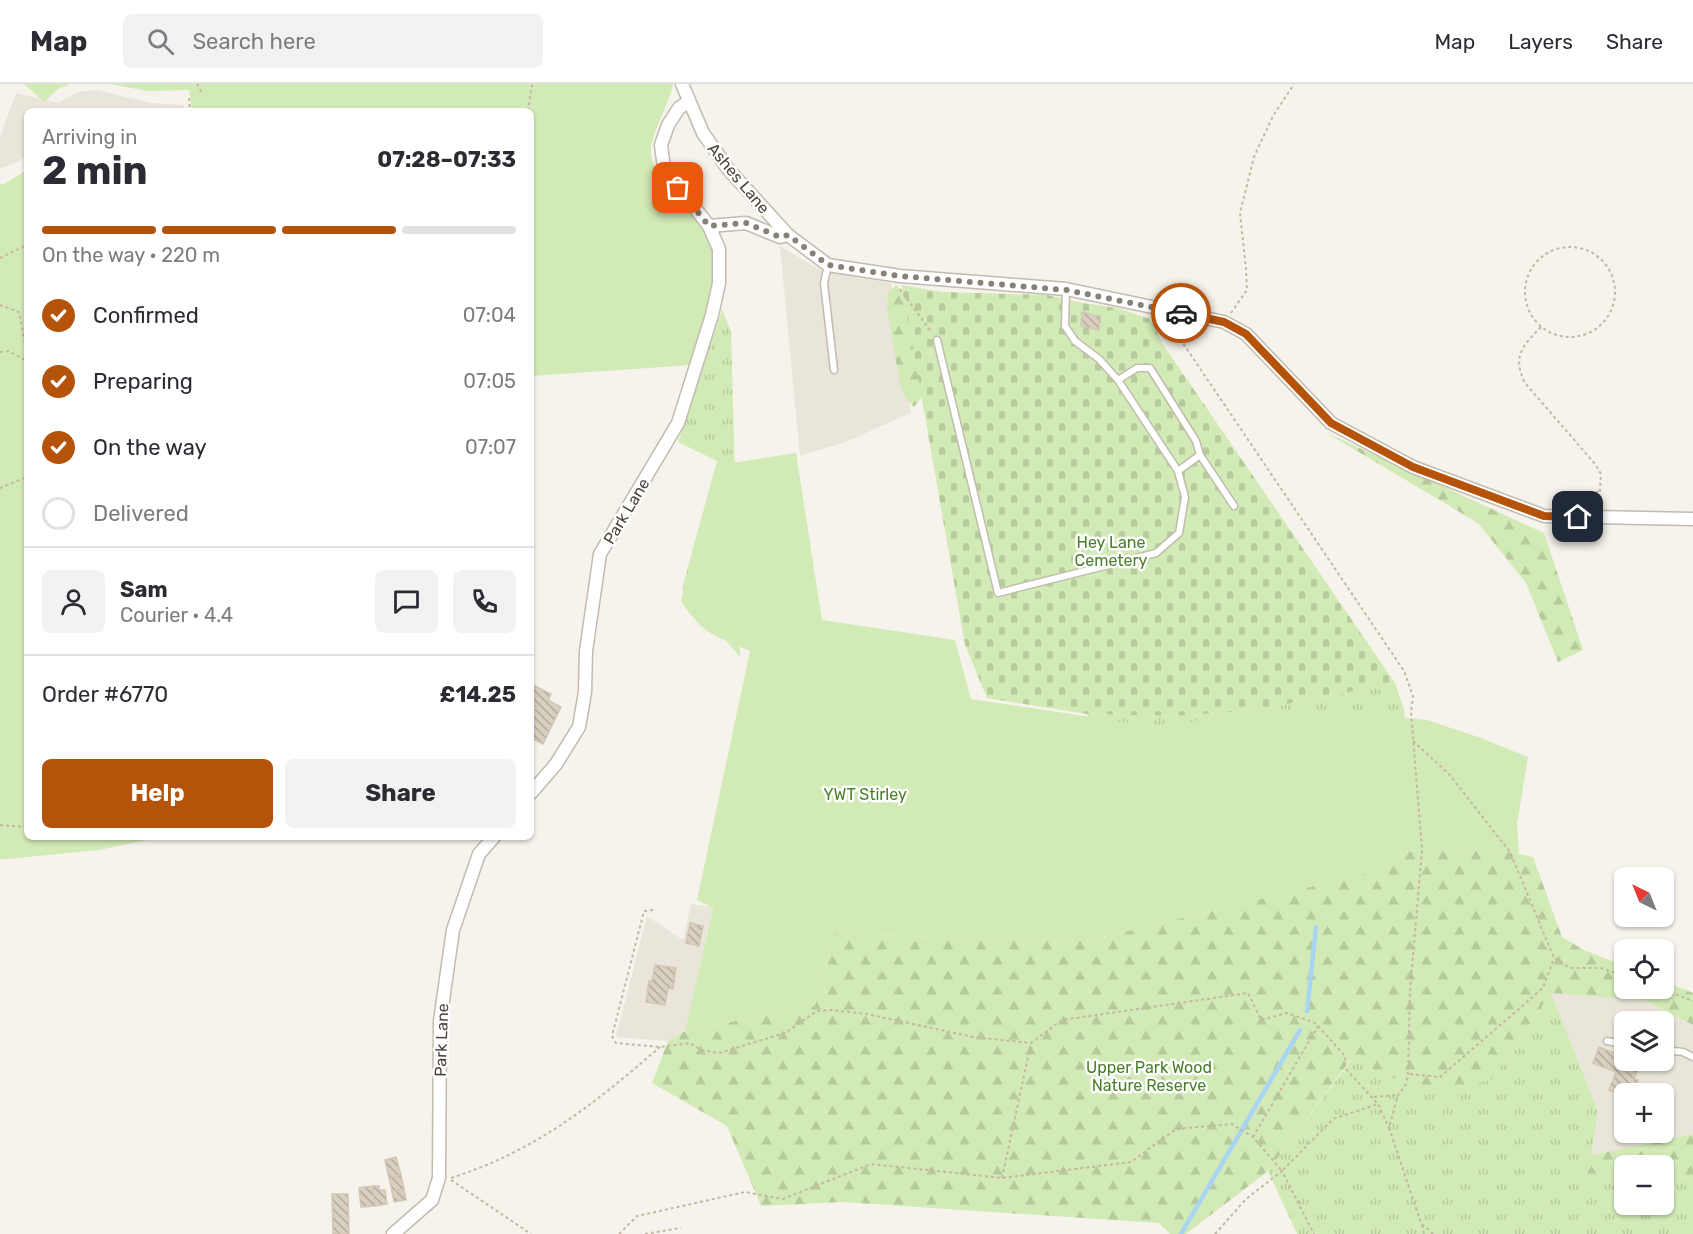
<!DOCTYPE html>
<html lang="en">
<head>
<meta charset="utf-8">
<style>
  :root { --surface:#fff; --page:#f2f2f3; --text:#2b2b33; --muted:#7c7c81; --line:#e1e1e2; --accent:#b45309 }
  body { margin:0; font-family:Rubik,sans-serif; background:var(--page); color:var(--text); height:100vh; display:flex; flex-direction:column; font-size:22px; white-space:nowrap }
  * { box-sizing:border-box; margin:0 }
  p { font-size:20px; color:var(--muted) }
  .icon { flex:none; width:33px; height:33px; fill:none; stroke:currentColor; stroke-width:2; stroke-linecap:round; stroke-linejoin:round }
  .map { position:relative; flex:1; overflow:hidden }
  .panel { position:absolute; left:24px; top:24px; width:510px; height:732px; display:flex; flex-direction:column; background:var(--surface); border-radius:9px; box-shadow:0 2px 4px #0004 }
  .panel>* { flex:none }
  .needle { width:39px; rotate:317deg }
  .buttons { position:absolute; left:1614px; top:783px; display:grid; gap:12px }
  .buttons a { display:grid; place-items:center; width:60px; height:60px; border-radius:9px; background:var(--surface); box-shadow:0 2px 4px #0004; font-size:30px }
  .pin { position:absolute; display:grid; place-items:center; width:51px; height:51px; color:#fff; margin:-26px; border-radius:12px; box-shadow:0 3px 9px #0006 }
  .courier { position:absolute; display:grid; place-items:center; width:60px; height:60px; margin:-30px; border:4px solid #b45309; border-radius:50%; background:#fff; color:#222; box-shadow:0 2px 8px #0007 }
  .summary em { font-style:normal; font-weight:700 }
  .summary div { display:flex; flex-direction:column-reverse }
  .summary { display:flex; align-items:center; justify-content:space-between; height:102px; padding:0 18px }
  h1 { font-size:39px; font-weight:700; line-height:45px }
  .bar { display:grid; grid-template-columns:repeat(4,1fr); gap:9px 6px; align-content:center; height:72px; padding:0 18px }
  .bar i { height:8px; border-radius:4px; background:var(--line) }
  .bar .selected { background:var(--accent) }
  .bar p { grid-column:span 4 }
  .line { display:flex; align-items:center; gap:15px; padding:0 18px; border-top:2px solid var(--line) }
  .line div { flex:1 }
  .round { display:grid; place-items:center; flex:none; width:63px; height:63px; border-radius:9px; background:var(--page) }
  ol { padding:0 18px; list-style:none }
  li { display:flex; align-items:center; gap:18px; height:66px }
  li p { margin-inline-start:auto }
  li .icon { padding:6px; border-radius:50%; background:var(--accent); color:#fff; stroke-width:4 }
  li:last-child { color:var(--muted) }
  li i { width:33px; height:33px; border:3px solid var(--line); border-radius:50% }
  .button { display:flex; gap:12px; margin-top:auto; padding:12px 18px }
  .button a { flex:1; height:69px; border-radius:9px; background:var(--accent); color:#fff; font-size:24px; font-weight:700; line-height:69px; text-align:center }
  .button a+a { background:var(--page); color:var(--text) }
  header { display:flex; align-items:center; gap:36px; box-sizing:border-box; height:84px; padding:0 30px; background:var(--surface); border-bottom:2px solid var(--line) }
  header strong { font-size:28px }
  nav { display:flex; gap:33px; margin-inline-start:auto; font-size:21px }
  .search { width:420px; height:54px; background:var(--page); display:flex; align-items:center; gap:15px; box-sizing:border-box; padding:0 21px; border-radius:9px; color:var(--muted); font-size:22px }
  .map>svg:first-child { display:block }
</style>
</head>
<body>
<header>
<strong>Map</strong>
<div class="search"><svg class="icon" aria-label="search" viewBox="0 0 24 24"><circle cx="10" cy="10" r="6"/><path d="M15 15l6 6"/></svg>Search here</div>
<nav><a>Map</a><a>Layers</a><a>Share</a></nav>
</header>
<div class="map">
<svg width="1693" height="1150" viewBox="0 0 1693 1150">
  <defs>
    <pattern id="grass-tufts" width="24" height="20" patternUnits="userSpaceOnUse" patternTransform="scale(1.5)"><rect width="24" height="20" fill="#d2eab5"/><path d="M3 7l-1-3M5 7V3M7 7l1-3M15 17l-1-3M17 17v-4M19 17l1-3" fill="none" stroke="#b6ca9c"/></pattern>
    <pattern id="forest-firs" width="22" height="20" patternUnits="userSpaceOnUse" patternTransform="scale(1.5)"><rect width="22" height="20" fill="#d2eab5"/><path d="M5 1l3.5 6h-7zM16 11l3.5 6h-7z" fill="#b6ca9c"/></pattern>
    <pattern id="cemetery-stones" width="16" height="16" patternUnits="userSpaceOnUse" patternTransform="scale(1.5)"><rect width="16" height="16" fill="#d2eab5"/><path d="M2 7V4a2 2 0 0 1 4 0v3zM10 15v-3a2 2 0 0 1 4 0v3z" fill="#b6ca9c"/></pattern>
    <pattern id="building-back-hatch" width="6" height="6" patternUnits="userSpaceOnUse" patternTransform="scale(1.5)"><rect width="6" height="6" fill="#d8cfc1"/><path d="M-1 5l2 2M0 0l6 6M5-1l2 2" fill="none" stroke="#b1aa9e"/></pattern>
  </defs>
  <rect width="100%" height="100%" fill="#f6f3ec"/>
  <g fill="#eae5da" fill-rule="evenodd">
    <polygon points="96,6 152,19 184,21 185,27 27,27 27,73 0,85 0,53 16,9 59,19 77,8"/>
    <polygon points="780,162 824,188 891,199 911,329 843,359 800,372"/>
    <polygon points="691,820 713,823 685,947 668,957 616,953 647,832 683,856"/>
    <path d="M1551,909L1644,916L1693,941V1050L1592,1071L1598,1027ZM1624,938H1664V976H1624ZM1624,1010H1664V1048H1624Z"/>
  </g>
  <g fill="url(#grass-tufts)">
    <polygon points="722,226 731,247 740,573 682,505 717,377 678,358"/>
    <polygon points="1395,599 1404,625 1409,706 1115,705 1087,630 1176,632 1256,626"/>
    <polygon points="1551,909 1598,1027 1591,1074 1579,1089 1624,1091 1624,1120 1664,1120 1664,1093 1693,1095 1693,1150 1297,1150 1268,1087 1352,975 1406,1000 1491,996"/>
  </g>
  <g fill="url(#forest-firs)">
    <polygon points="896,201 906,211 923,312 914,323 906,314 900,300 887,224 888,208"/>
    <polygon points="1325,348 1544,449 1583,566 1558,578 1526,499 1478,439"/>
    <polygon points="1422,765 1510,768 1533,773 1562,853 1584,866 1624,882 1624,904 1664,904 1664,897 1693,909 1693,941 1644,916 1551,909 1491,996 1434,1008 1406,1000 1351,975 1268,1087 1186,1150 1170,1150 1159,1139 843,1118 761,1122 727,1042 652,999 668,957 685,947 815,921 833,850 1086,857 1392,783 1398,769"/>
    <polygon points="1693,1050 1693,1095 1664,1093 1664,1082 1624,1082 1624,1091 1578,1089 1592,1071"/>
  </g>
  <polygon fill="url(#cemetery-stones)" points="902,201 942,208 1047,211 1083,219 1117,224 1150,235 1162,259 1395,599 1256,626 1176,632 1087,630 987,614 965,561"/>
  <g fill="#d2eab5">
    <polygon points="24,0 71,0 58,5 44,18"/>
    <path d="M109,0H673C669,21 649,53 651,70C654,91 668,105 682,120C690,128 700,137 706,147C728,182 704,246 692,281L531,292V27H192L189,6L148,7Z"/>
    <polygon points="27,86 27,753 161,753 99,766 7,775 0,775 0,100 4,100"/>
    <path d="M796,369L822,536L955,556L971,615L1151,642L1252,630L1338,627L1427,636L1481,654L1528,673L1517,740L1519,770L1510,768L1422,765L1398,769L1393,783L1086,857L833,850L815,921L685,947L713,824L697,816L750,567C715,551 704,552 681,517L695,457L718,381Z"/>
  </g>
  <g fill="none" stroke-linecap="round" stroke-linejoin="round">
    <g stroke="#a9d4f2" stroke-width="4.5">
      <polyline points="1307,927 1316,843"/>
      <polyline points="1181,1150 1300,946"/>
    </g>
  </g>
  <g fill="url(#building-back-hatch)" stroke="#d3c7b4" stroke-width="1.5">
    <polygon points="1082,228 1100,233 1099,246 1081,242"/>
    <polygon points="531,600 551,610 548,616 561,623 543,660 531,654 531,633 536,623 531,620"/>
    <polygon points="690,839 703,842 699,862 686,859"/>
    <polygon points="655,881 676,884 673,905 668,904 665,921 646,918 649,897 652,897"/>
    <polygon points="1599,963 1624,973 1624,976 1640,979 1634,995 1638,996 1633,1010 1624,1010 1624,1012 1609,1006 1616,988 1593,979"/>
    <polygon points="396,1073 401,1091 389,1094 385,1076"/>
    <polygon points="401,1091 404,1105 392,1107 389,1094"/>
    <polygon points="373,1102 375,1122 361,1123 359,1104"/>
    <polygon points="373,1102 379,1102 379,1106 385,1106 387,1120 375,1122"/>
    <polygon points="404,1105 406,1116 394,1118 392,1107"/>
    <polygon points="332,1110 348,1110 349,1150 333,1150"/>
  </g>
  <g fill="none" stroke-linecap="round" stroke-linejoin="round">
    <defs>
      <g id="lane">
        <polyline points="828,181 824,199 834,286"/>
        <polyline points="1066,205 1065,242 1075,257 1099,275 1118,296 1178,387 1200,371 1196,357 1150,284 1137,284 1118,296"/>
        <polyline points="937,256 998,509 1156,469 1179,449 1185,413 1178,387"/>
        <polyline points="1200,371 1234,422"/>
        <polyline points="1607,957 1624,960"/>
        <polyline points="1664,966 1683,968 1693,973"/>
      </g>
      <g id="street">
        <polyline points="682,0 703,49 728,85 788,151 828,181 900,192 1066,205 1224,238 1246,250 1331,339 1413,383 1544,432 1693,435"/>
        <polyline points="709,142 746,139 780,153 788,151"/>
        <polyline points="531,709 556,680 579,643 585,608 586,567 600,470 678,339 712,231 719,199 719,165 709,142 664,84 661,61 668,41 679,24 688,18"/>
        <polyline points="393,1150 432,1116 439,1094 440,937 453,846 479,770 494,753"/>
      </g>
    </defs>
    <use href="#lane" stroke="#c2bbae" stroke-width="9"/>
    <use href="#street" stroke="#c2bbae" stroke-width="15"/>
    <g stroke="#c4b79f" stroke-width="2" stroke-dasharray="3 3" stroke-linecap="butt">
      <polyline points="197,0 202,9"/>
      <polyline points="189,14 190,27"/>
      <polyline points="528,27 532,0"/>
      <circle cx="1570" cy="208" r="45"/>
      <polyline points="0,174 27,161"/>
      <polyline points="900,205 932,249"/>
      <polyline points="0,221 19,228 27,271"/>
      <polyline points="1231,229 1247,206 1246,185 1240,129 1254,73 1273,32 1294,0"/>
      <polyline points="1170,240 1404,587 1413,612 1411,628 1422,765 1410,908 1408,990 1406,1000 1398,1011 1389,1044 1421,1139 1433,1150"/>
      <path d="M1541,243C1522,262 1512,273 1525,299L1595,380L1601,390L1599,420"/>
      <polyline points="0,268 8,267 27,277"/>
      <polyline points="0,404 27,393"/>
      <polyline points="1600,414 1596,409 1600,405"/>
      <polyline points="1413,657 1449,690 1510,768 1554,874 1570,884 1601,884 1624,892"/>
      <polyline points="0,741 27,743"/>
      <polyline points="653,826 644,827 612,952 616,959 660,963 690,959 701,966 719,969 785,949 817,927 831,926 867,930 973,953 1031,959 1062,936 1248,909 1261,936 1287,929 1313,938 1318,942 1345,972 1345,984 1378,1020 1389,1044"/>
      <polyline points="1659,904 1693,917"/>
      <polyline points="1410,990 1440,993 1543,904 1554,874"/>
      <polyline points="1374,1013 1398,1011"/>
      <polyline points="1253,1053 1318,942"/>
      <path d="M451,1094C536,1067 594,1020 660,963"/>
      <polyline points="1002,1094 1031,959"/>
      <polyline points="451,1096 531,1150"/>
      <polyline points="1422,1141 1424,1150"/>
      <polyline points="619,1150 637,1132 745,1108 783,1115 871,1080 1002,1094 1131,1078 1176,1045 1232,1040 1253,1053 1282,1087 1333,1035 1378,1020"/>
      <polyline points="645,1150 681,1144"/>
      <polyline points="1215,1150 1246,1115 1282,1087 1314,1150"/>
    </g>
    <use href="#lane" stroke="#fff" stroke-width="6"/>
    <use href="#street" stroke="#fff" stroke-width="12"/>
  </g>
  <g fill="none" stroke-linecap="round" stroke-linejoin="round">
    <polyline stroke="#878178" stroke-width="6" stroke-dasharray="0 10.8" points="678,104 709,142 746,139 780,153 788,151 828,181 900,192 1066,206 1181,229"/>
    <polyline stroke="#b45309" stroke-width="8" points="1181,229 1224,238 1246,250 1331,339 1413,383 1544,432 1578,433"/>
  </g>
  <g text-anchor="middle" stroke-width="5" stroke-linejoin="round" paint-order="stroke">
    <g font-size="16" fill="#4b4439" stroke="#fff">
      <text transform="translate(739 94) rotate(50)" y="6">Ashes Lane</text>
      <text transform="translate(626 427) rotate(-59)" y="6">Park Lane</text>
      <text transform="translate(441 956) rotate(-88)" y="6">Park Lane</text>
    </g>
    <g font-size="16" fill="#4a7f2a" stroke="#fff">
      <text x="1111" y="464">Hey Lane<tspan x="1111" dy="18">Cemetery</tspan></text>
      <text x="865" y="716">YWT Stirley</text>
      <text x="1149" y="989">Upper Park Wood<tspan x="1149" dy="18">Nature Reserve</tspan></text>
    </g>
  </g>
</svg>
<div class="buttons">
<a><svg class="needle" viewBox="-14 -14 28 28"><path d="M0-13l5 13h-10z" fill="#e53935"/><path d="M0 13l5-13h-10z" fill="#7c7c81"/></svg></a>
<a><svg class="icon" aria-label="locate" viewBox="0 0 24 24"><circle cx="12" cy="12" r="6"/><path d="M12 2v4M12 18v4M2 12h4M18 12h4"/></svg></a>
<a><svg class="icon" aria-label="layers" viewBox="0 0 24 24"><path d="M12 4l9 5-9 5-9-5zM3 14l9 5 9-5"/></svg></a>
<a>+</a>
<a>−</a>
</div>
<div class="pin" style="left:678px;top:104px;background:#ea580c"><svg class="icon" aria-label="bag" viewBox="0 0 24 24"><path d="M5 8h14l-1 12H6zM9 8a3 3 0 0 1 6 0"/></svg></div>
<div class="pin" style="left:1578px;top:433px;background:#1f2937"><svg class="icon" aria-label="home" viewBox="0 0 24 24"><path d="M3 11l9-7 9 7M6 9v11h12V9"/></svg></div>
<div class="courier" style="left:1181px;top:229px"><svg class="icon" aria-label="car" viewBox="0 0 24 24"><path d="M5 17H2v-5l4-1 3-4h7l3 4 3 1v5h-3M9 17h6M6 11h13"/><circle cx="7" cy="17" r="2"/><circle cx="17" cy="17" r="2"/></svg></div>
<section class="panel">
<div class="summary"><div><h1>2 min</h1><p>Arriving in</p></div><em>07:28–07:33</em></div>
<div class="bar"><i class="selected"></i><i class="selected"></i><i class="selected"></i><i></i><p>On the way · 220 m</p></div>
<ol>
<li><svg class="icon" aria-label="check" viewBox="0 0 24 24"><path d="M5 12l5 5 9-10"/></svg>Confirmed<p>07:04</p></li>
<li><svg class="icon" aria-label="check" viewBox="0 0 24 24"><path d="M5 12l5 5 9-10"/></svg>Preparing<p>07:05</p></li>
<li><svg class="icon" aria-label="check" viewBox="0 0 24 24"><path d="M5 12l5 5 9-10"/></svg>On the way<p>07:07</p></li>
<li><i></i>Delivered</li>
</ol>
<div class="line" style="height:108px"><a class="round"><svg class="icon" aria-label="person" viewBox="0 0 24 24"><circle cx="12" cy="8" r="4"/><path d="M4 21q1-7 8-7t8 7"/></svg></a><div><b>Sam</b><p>Courier · 4.4</p></div><a class="round"><svg class="icon" aria-label="chat" viewBox="0 0 24 24"><path d="M4 5h16v11H9l-5 4z"/></svg></a><a class="round"><svg class="icon" aria-label="phone" viewBox="0 0 24 24"><path d="M5 4h4l2 5-3 2q2 4 5 5l2-3 5 2v4C11 20 4 13 5 4z"/></svg></a></div>
<div class="line" style="height:78px"><div>Order #6770</div><b>£14.25</b></div>
<div class="button"><a>Help</a><a>Share</a></div>
</section>
</div>
</body>
</html>
